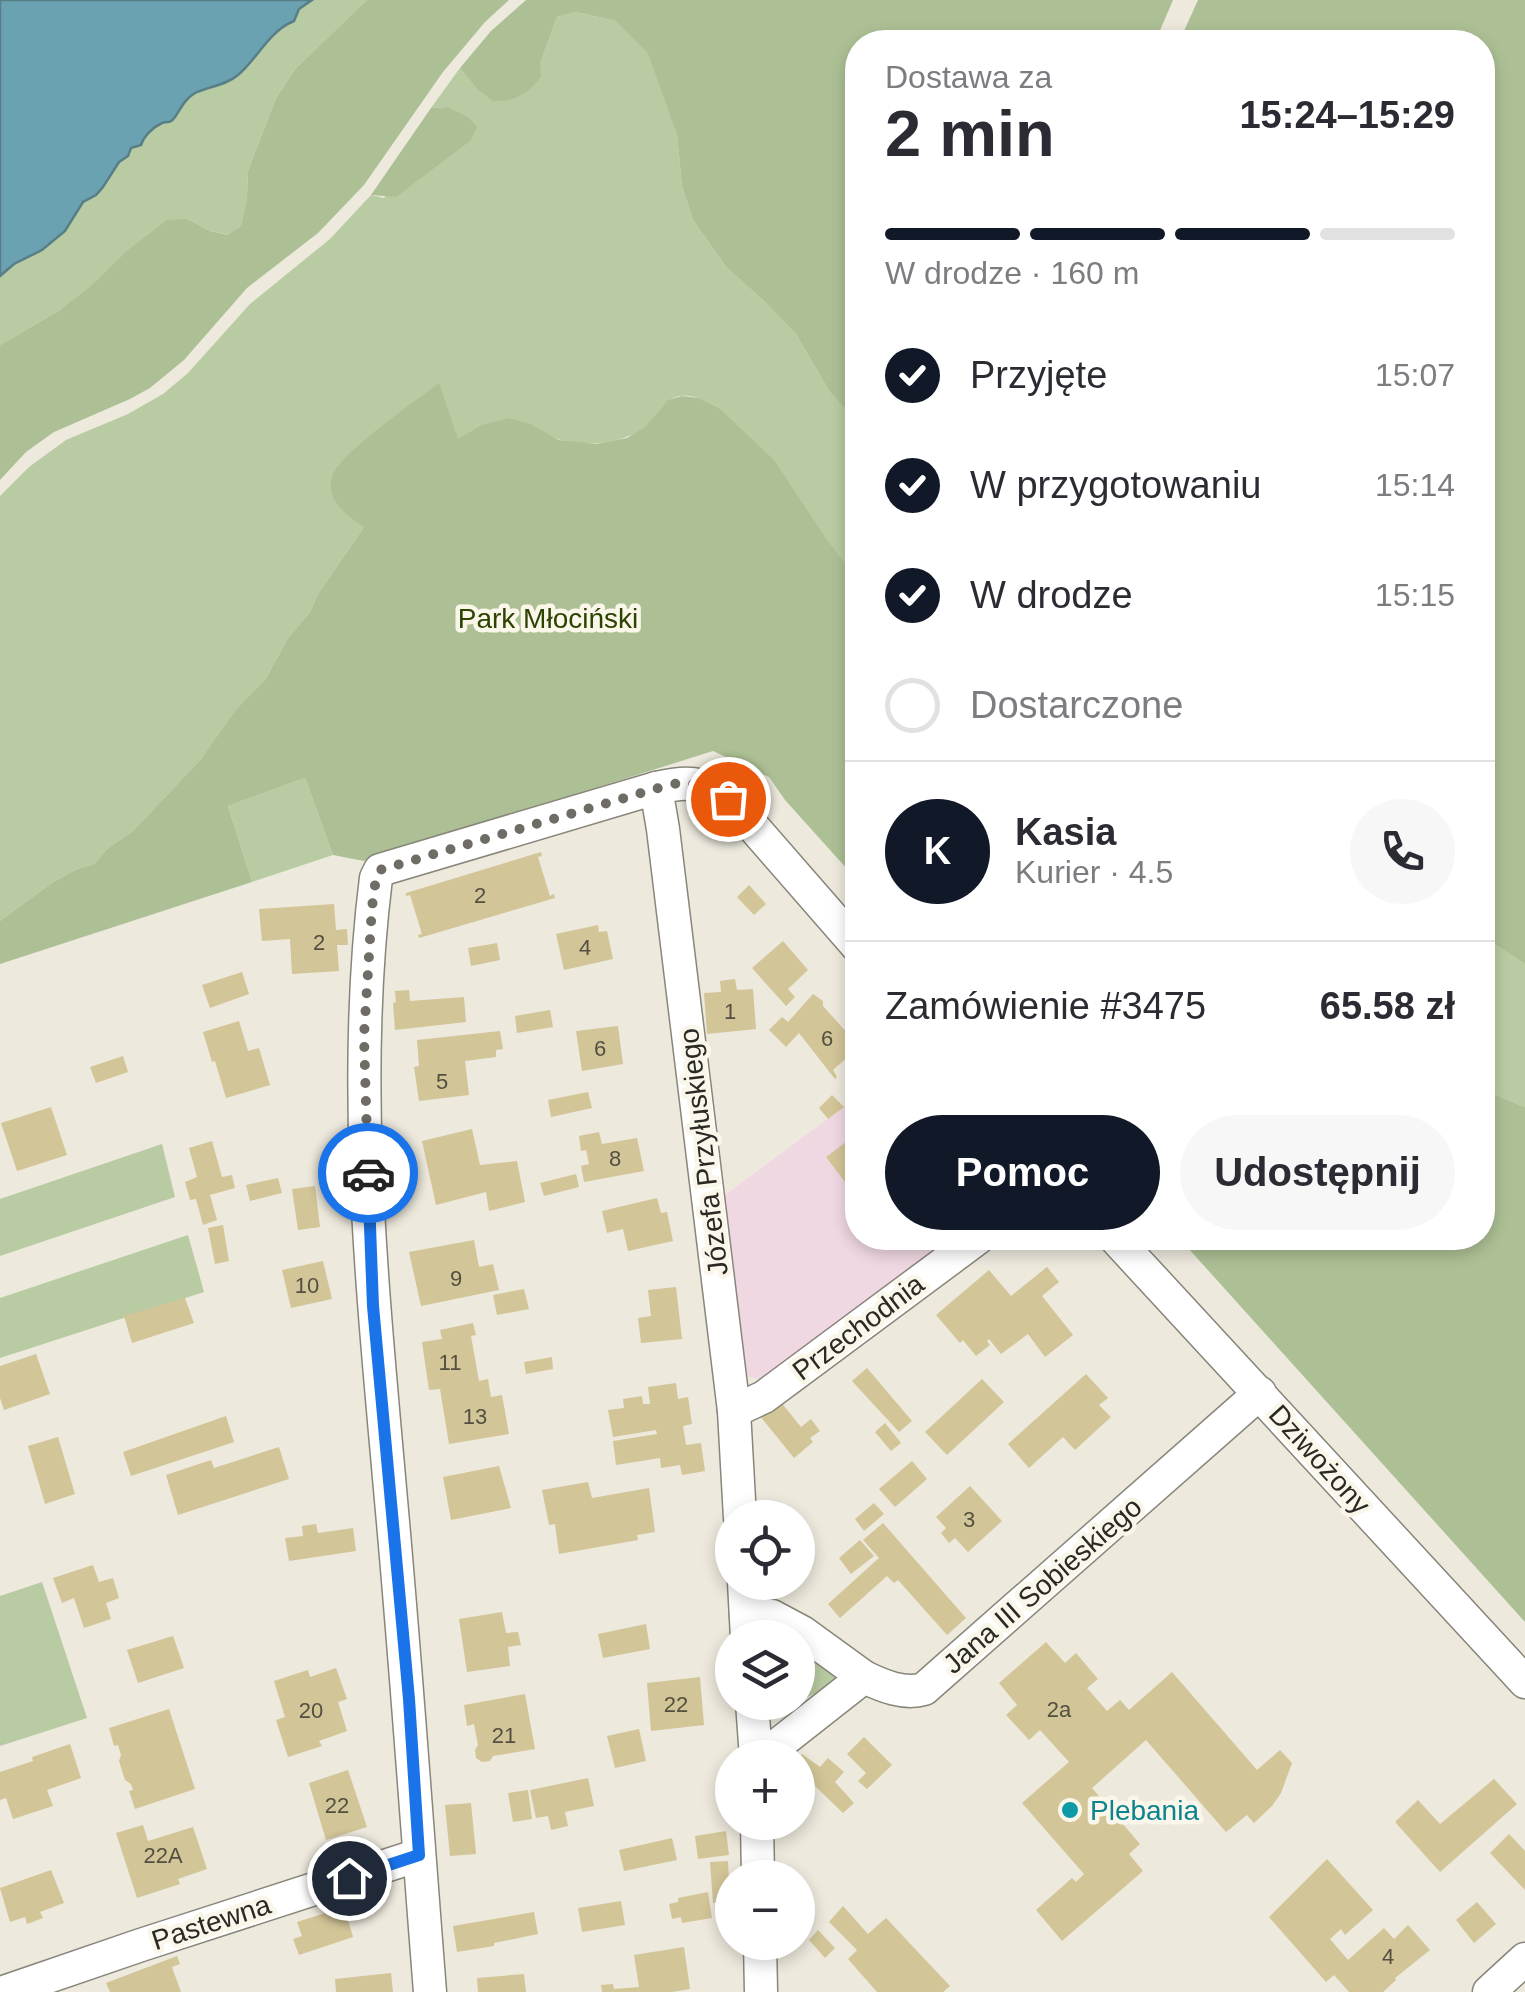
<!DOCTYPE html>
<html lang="pl">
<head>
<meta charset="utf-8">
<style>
  :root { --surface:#fff; --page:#f7f7f7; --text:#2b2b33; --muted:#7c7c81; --line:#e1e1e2; --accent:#111827 }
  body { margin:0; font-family:Helvetica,sans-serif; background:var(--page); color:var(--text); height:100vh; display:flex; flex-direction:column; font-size:38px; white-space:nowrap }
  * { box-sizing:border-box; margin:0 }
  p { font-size:32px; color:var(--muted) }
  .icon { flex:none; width:55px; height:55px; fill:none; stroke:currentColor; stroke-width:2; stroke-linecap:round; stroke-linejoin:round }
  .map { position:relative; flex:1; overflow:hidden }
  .sheet { position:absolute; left:845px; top:30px; width:650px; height:1220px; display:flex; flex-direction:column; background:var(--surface); border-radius:40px; box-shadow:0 5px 15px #0003 }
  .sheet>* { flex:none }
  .controls { position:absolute; left:715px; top:1500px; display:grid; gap:20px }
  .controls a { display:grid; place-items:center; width:100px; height:100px; border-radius:50%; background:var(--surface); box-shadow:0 5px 15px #0003; font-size:50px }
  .pin { position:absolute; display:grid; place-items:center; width:85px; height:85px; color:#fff; margin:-42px; border:5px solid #fff; border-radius:50%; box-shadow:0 2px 10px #0007 }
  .courier { position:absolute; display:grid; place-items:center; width:100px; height:100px; margin:-50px; border:8px solid #1a73e8; border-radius:50%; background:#fff; color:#222; box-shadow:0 2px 12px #0007 }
  .headline em { font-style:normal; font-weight:800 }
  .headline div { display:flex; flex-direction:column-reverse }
  .headline { display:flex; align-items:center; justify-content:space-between; height:170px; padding:0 40px }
  h1 { font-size:65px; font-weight:800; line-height:75px }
  .bar { display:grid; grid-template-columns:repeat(4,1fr); gap:15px 10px; align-content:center; height:120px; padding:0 40px }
  .bar i { height:12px; border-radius:8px; background:var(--line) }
  .bar .active { background:var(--accent) }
  .bar p { grid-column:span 4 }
  .line { display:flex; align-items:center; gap:25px; padding:0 40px; border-top:2px solid var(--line) }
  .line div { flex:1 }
  .round { display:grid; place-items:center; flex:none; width:105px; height:105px; border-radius:52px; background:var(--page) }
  ol { padding:0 40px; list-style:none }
  li { display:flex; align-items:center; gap:30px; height:110px }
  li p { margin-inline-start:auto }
  li .icon { padding:10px; border-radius:50%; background:var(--accent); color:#fff; stroke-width:4 }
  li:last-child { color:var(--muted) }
  li i { width:55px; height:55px; border:5px solid var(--line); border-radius:50% }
  .action { display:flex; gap:20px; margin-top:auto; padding:20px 40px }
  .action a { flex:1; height:115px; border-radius:60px; background:var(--accent); color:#fff; font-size:40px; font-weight:800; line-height:115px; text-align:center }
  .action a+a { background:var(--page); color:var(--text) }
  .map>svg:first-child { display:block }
</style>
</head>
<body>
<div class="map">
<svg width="1525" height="1992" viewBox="0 0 1525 1992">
  <rect width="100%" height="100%" fill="#ede9dd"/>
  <polygon fill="#f0d8e3" points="857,1097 858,1238 959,1238 768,1376 759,1379 750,1377 740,1369 724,1196"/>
  <g fill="#b8cba2">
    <path d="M312,0H367L296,68L276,98L248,171L247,197L241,226L229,235L210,231L187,219L60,310L0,345V276L14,264L42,250L65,231L83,202L96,195L103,187L119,162L128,156L131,148L140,145C145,134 158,123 169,122C177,112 184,99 196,93C209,86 226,87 239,75C257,57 270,30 294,20L299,9Z"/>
    <path d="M576,12L616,21L707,60L668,107L677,135L682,186L693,220L727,268L764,301L796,334L829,391L857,423V580L718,407C706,401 694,394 680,396C663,399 657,417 645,427C622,444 588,447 561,440C551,437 542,430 533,425L364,527L318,594L310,612L288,638L265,680L201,759L133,831L107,849L94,864L77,869L53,882L0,921V496L29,467L66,440L128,414L163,394L188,373L250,304L330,239L371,195L384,198L448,107L431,108L460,68L476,88L540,64L557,17Z"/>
    <polygon points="305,778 333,855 252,882 228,806"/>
    <polygon points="1482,936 1525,964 1525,1107 1493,1094 1483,1085"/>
    <polygon points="162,1144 175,1197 0,1256 0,1199"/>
    <polygon points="188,1235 204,1292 0,1358 0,1298"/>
    <polygon points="42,1582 87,1718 0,1746 0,1596"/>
    <polygon points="798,1642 837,1674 837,1682 798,1702"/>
  </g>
  <g fill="#adc095">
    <polygon points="367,0 509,0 485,22 443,72 364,185 318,233 247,288 184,360 150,388 130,399 54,432 26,452 0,480 0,345 60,310 91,286 128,250 167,220 187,219 210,231 228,235 241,226 247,197 248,171 276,98 296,68"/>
    <path d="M526,0H1173L1155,42H858L857,423L829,391L796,334L764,301L727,268L693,220L682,186L677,135L648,53L616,21L576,12L557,17L540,64L541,77C527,95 516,101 493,101L476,88L460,68L491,31Z"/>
    <polygon points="1198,0 1525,0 1525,964 1482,936 1482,42 1179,42"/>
    <polygon points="448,107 469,118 477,127 470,141 396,197 371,195 431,108"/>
    <path d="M439,383L458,439L482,425L509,418L533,425L559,440L596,444L627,438L646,426L668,400L682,396L699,398L718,407L774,460L825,537L857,580V880L785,800L769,777L713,751L364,861L333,855L305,778L228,806L252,882L0,964V921L53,882L77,869L94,864L107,849L133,831L201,759L237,709L265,680L288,638L310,612L318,594L364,527C348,517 325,500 332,477C338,454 416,401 439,383Z"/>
    <polygon points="1483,1085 1493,1094 1525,1107 1525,1622 1179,1238 1482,1238"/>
  </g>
  <path fill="#6ba2b2" stroke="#587e87" stroke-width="2.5" d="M0,0H312L299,9L294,21C269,31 258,58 238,75C225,86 209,86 195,93C185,99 181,108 175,117C169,125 170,120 162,123C153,127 144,136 141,145L131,148L128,156L119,162L103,187L96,195L83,202L65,231L42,250L14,264L0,276Z"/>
  <g fill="#d2c597">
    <polygon points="541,852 542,856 538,857 550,896 554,894 555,898 419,938 418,935 422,934 410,895 406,896 406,893"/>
    <polygon points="749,885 766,904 754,915 737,897"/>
    <polygon points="334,904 336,930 347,929 348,945 337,945 339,971 292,974 290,939 262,941 259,909"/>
    <polygon points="598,925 599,932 607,931 613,959 564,970 556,934"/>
    <polygon points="783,941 808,970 788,989 795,997 786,1006 752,968"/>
    <polygon points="497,943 500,960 471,966 468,948"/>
    <polygon points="242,972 249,994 210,1008 202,985"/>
    <polygon points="735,979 737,990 753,989 756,1029 707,1034 704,993 721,992 720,981"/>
    <polygon points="409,990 410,1001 464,997 466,1022 395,1030 393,1003 396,1002 395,991"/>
    <polygon points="813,994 823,1001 823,1006 858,1045 858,1048 833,1070 837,1077 835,1079 799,1033 786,1047 769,1030 782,1017 788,1022"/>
    <polygon points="550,1010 553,1027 517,1033 515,1016"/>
    <polygon points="239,1021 248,1051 259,1048 270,1085 226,1098 215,1061 212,1062 203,1032"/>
    <polygon points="618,1026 623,1064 582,1071 576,1031"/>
    <polygon points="500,1031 503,1049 496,1050 496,1057 465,1061 469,1095 419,1101 414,1067 419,1066 417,1040"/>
    <polygon points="123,1056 128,1072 96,1083 90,1067"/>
    <polygon points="588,1092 592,1108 551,1117 548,1100"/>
    <polygon points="832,1095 844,1107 828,1119 819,1108"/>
    <polygon points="51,1107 67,1155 17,1171 1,1123"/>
    <polygon points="472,1129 480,1165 517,1161 525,1202 489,1211 486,1192 436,1205 422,1141"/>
    <polygon points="599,1132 602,1144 637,1138 644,1171 584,1182 581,1166 589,1164 586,1150 581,1151 579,1136"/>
    <polygon points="858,1133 858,1199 826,1157"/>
    <polygon points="212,1141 222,1177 232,1175 235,1188 210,1195 217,1220 203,1225 196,1199 190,1200 185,1182 197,1177 189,1148"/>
    <polygon points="576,1174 579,1187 544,1196 540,1183"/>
    <polygon points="278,1178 282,1193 250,1201 246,1185"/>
    <polygon points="315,1186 320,1227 298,1230 292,1189"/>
    <polygon points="657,1198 661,1213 667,1212 673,1241 628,1251 623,1229 607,1233 602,1211"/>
    <polygon points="223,1225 229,1261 215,1264 208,1228"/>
    <polygon points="474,1240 479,1267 493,1264 499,1290 421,1306 409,1252"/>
    <polygon points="323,1261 332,1299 291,1308 282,1270"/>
    <polygon points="1047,1267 1059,1282 1042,1296 1073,1335 1045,1357 1028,1334 1001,1354 989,1339 987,1341 990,1345 976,1356 963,1340 960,1343 936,1315 989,1270 1011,1296"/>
    <polygon points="676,1287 682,1339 641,1343 638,1318 651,1316 648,1290"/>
    <polygon points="524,1289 529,1309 497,1315 493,1295"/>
    <polygon points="185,1298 194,1323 132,1343 124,1316"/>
    <polygon points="473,1323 476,1335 471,1336 479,1381 488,1379 491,1397 502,1395 509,1434 449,1444 440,1389 429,1390 422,1342 442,1339 440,1330"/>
    <polygon points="36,1354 50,1394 4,1410 0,1398 0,1366"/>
    <polygon points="552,1357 553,1369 526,1374 524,1362"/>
    <polygon points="867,1368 912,1421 899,1432 852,1381"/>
    <polygon points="1086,1374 1108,1398 1099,1405 1111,1417 1075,1450 1063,1437 1029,1468 1008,1444"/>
    <polygon points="982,1379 1004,1402 947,1455 925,1432"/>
    <polygon points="676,1383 678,1399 688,1397 692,1424 683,1426 686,1445 701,1443 705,1471 682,1475 680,1465 661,1468 660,1458 616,1465 613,1441 657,1434 656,1430 613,1437 608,1410 624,1408 623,1399 642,1396 643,1404 650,1404 648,1387"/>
    <polygon points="780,1401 801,1427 811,1419 820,1431 810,1438 813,1442 794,1458 760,1416"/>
    <polygon points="226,1416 234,1442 131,1476 123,1452"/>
    <polygon points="885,1423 901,1443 891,1451 875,1432"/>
    <polygon points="58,1437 75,1494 45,1504 28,1446"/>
    <polygon points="279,1447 289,1479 178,1515 166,1475 211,1460 214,1468"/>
    <polygon points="912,1461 927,1479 895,1507 879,1489"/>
    <polygon points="499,1466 511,1508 451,1520 443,1477"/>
    <polygon points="588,1482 592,1498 649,1488 655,1532 637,1535 638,1540 559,1554 555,1524 549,1525 542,1490"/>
    <polygon points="970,1486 1002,1521 968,1552 955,1538 949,1543 941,1533 946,1528 936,1517"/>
    <polygon points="874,1503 884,1514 864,1531 855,1519"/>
    <polygon points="883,1523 966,1618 947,1635 898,1580 894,1583 887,1576 840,1618 828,1604 879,1558 863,1540"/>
    <polygon points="316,1524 318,1533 353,1528 356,1551 289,1561 285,1538 303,1536 302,1526"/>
    <polygon points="860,1540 874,1556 851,1574 839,1558"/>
    <polygon points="93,1565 99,1582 113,1578 119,1598 106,1603 111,1619 84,1628 74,1598 62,1603 53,1578"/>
    <polygon points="502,1612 506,1633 518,1632 521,1645 508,1647 510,1666 467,1672 459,1619"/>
    <polygon points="646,1624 650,1649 603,1658 598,1634"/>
    <polygon points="173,1636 184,1668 138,1683 127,1650"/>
    <polygon points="1046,1642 1065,1663 1076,1653 1098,1679 1087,1688 1107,1711 1120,1700 1129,1710 1172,1672 1257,1770 1280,1750 1292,1763 1281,1793 1272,1806 1254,1823 1247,1815 1226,1832 1146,1740 1092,1788 1140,1844 1129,1854 1143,1871 1062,1941 1036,1910 1072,1878 1076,1882 1084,1874 1022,1803 1069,1762 1040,1730 1029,1740 1006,1715 1017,1705 999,1683"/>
    <polygon points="336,1668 347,1699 338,1702 347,1731 319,1741 322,1746 288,1757 276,1720 285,1717 274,1681 308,1670 310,1677"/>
    <polygon points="700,1677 704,1725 651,1731 647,1683"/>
    <polygon points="525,1694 535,1749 493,1756 490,1761 482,1762 476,1758 475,1750 478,1745 474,1724 467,1726 464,1705"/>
    <polygon points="169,1709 195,1789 135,1809 129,1791 133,1790 131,1784 125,1780 119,1761 121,1755 118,1745 114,1746 109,1728"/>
    <polygon points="639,1729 646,1761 615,1768 607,1736"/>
    <polygon points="864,1737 892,1765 867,1789 858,1781 866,1773 847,1754"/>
    <polygon points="70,1744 81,1778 47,1790 53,1806 13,1819 6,1798 0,1800 0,1772 33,1761 32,1757"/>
    <polygon points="802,1754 820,1767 828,1758 844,1772 835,1782 854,1803 843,1813 815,1786 807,1797 798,1789 798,1758"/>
    <polygon points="348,1770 367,1827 326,1840 309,1783"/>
    <polygon points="588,1778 594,1806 565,1812 568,1826 551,1830 548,1816 536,1818 530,1790"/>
    <polygon points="1494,1779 1517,1804 1440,1872 1395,1822 1418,1800 1440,1824"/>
    <polygon points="528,1790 532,1819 513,1822 508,1793"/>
    <polygon points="471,1803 476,1854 450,1856 445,1805"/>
    <polygon points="143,1825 148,1841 193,1827 207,1869 178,1879 180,1884 137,1898 116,1833"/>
    <polygon points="726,1831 729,1855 698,1859 695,1836"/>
    <polygon points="1509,1834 1525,1851 1525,1890 1490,1853"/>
    <polygon points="672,1838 677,1860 624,1871 619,1850"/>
    <polygon points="1327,1859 1373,1910 1345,1935 1341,1929 1330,1939 1348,1960 1384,1928 1394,1939 1408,1925 1430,1950 1395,1978 1396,1980 1383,1992 1349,1992 1334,1975 1326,1982 1269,1917"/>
    <polygon points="728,1861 730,1901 713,1903 710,1862"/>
    <polygon points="51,1870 64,1903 40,1912 43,1918 27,1924 25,1917 10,1922 0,1888"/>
    <polygon points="708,1892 712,1918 682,1923 681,1917 672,1919 669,1904 678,1902 678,1898"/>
    <polygon points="621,1901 625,1925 582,1932 578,1908"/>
    <polygon points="1477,1902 1496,1924 1474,1943 1456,1920"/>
    <polygon points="843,1906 868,1934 886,1918 950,1986 943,1992 877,1992 848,1959 857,1950 829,1922"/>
    <polygon points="344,1907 353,1937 299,1955 293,1939 302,1936 297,1922"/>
    <polygon points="534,1912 538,1934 494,1943 494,1946 457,1952 453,1926"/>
    <polygon points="818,1930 835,1948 825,1958 809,1940"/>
    <polygon points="684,1947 690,1989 672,1992 602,1992 601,1985 613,1984 614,1989 639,1987 634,1955"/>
    <polygon points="177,1956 180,1964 172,1967 181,1992 110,1992 106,1983"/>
    <polygon points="391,1973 393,1992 336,1992 335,1979"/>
    <polygon points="524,1974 526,1992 478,1992 477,1978"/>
  </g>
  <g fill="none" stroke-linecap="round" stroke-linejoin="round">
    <defs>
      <g id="street">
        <polyline points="656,788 663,829 734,1411 740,1518"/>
        <polyline points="1115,1238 1525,1682"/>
        <polyline points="734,1411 764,1397 978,1238"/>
        <polyline points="744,1582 747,1638"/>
        <polyline points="746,1615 772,1616 802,1632 864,1677"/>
        <polyline points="752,1702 756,1758"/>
        <path d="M761,1758L864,1677C883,1686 904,1695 924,1689L1260,1393"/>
        <polyline points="757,1822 758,1878"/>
        <polyline points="760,1942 761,1992"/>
        <polyline points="4,1992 141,1945 419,1855"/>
        <path d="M430,1992C417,1828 406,1664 391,1500C373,1294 350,1084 376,878L380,870L656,788C686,781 702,781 729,799L858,947"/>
        <polyline points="1489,1992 1525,1959"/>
      </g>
    </defs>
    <use href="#street" stroke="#88857a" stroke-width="35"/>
    <use href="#street" stroke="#fff" stroke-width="32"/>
  </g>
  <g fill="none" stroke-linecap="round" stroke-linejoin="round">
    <path stroke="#6e6c65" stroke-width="10" stroke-dasharray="0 18" d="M368,1173L364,1036L372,907L376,878L380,870L672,784C695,782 709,786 728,799"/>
    <polyline stroke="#1a73e8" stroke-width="12" points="349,1878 419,1855 409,1699 373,1306 368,1173"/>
  </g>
  <circle fill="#0f9aa8" stroke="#faf7ea" stroke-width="4" cx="1070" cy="1810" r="10"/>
  <g text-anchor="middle" stroke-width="9" stroke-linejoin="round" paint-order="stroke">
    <g font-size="22" fill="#545041">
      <text x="480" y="903">2</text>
      <text x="319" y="950">2</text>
      <text x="585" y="955">4</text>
      <text x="730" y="1019">1</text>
      <text x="827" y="1046">6</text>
      <text x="600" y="1056">6</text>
      <text x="442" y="1089">5</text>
      <text x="615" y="1166">8</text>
      <text x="456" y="1286">9</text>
      <text x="307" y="1293">10</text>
      <text x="450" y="1370">11</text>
      <text x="475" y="1424">13</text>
      <text x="969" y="1527">3</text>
      <text x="676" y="1712">22</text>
      <text x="1059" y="1717">2a</text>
      <text x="311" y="1718">20</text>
      <text x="504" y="1743">21</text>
      <text x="337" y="1813">22</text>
      <text x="163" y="1863">22A</text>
      <text x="1388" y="1964">4</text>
    </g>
    <g font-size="28" fill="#2d4300" stroke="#faf7ea">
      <text x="548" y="628">Park Młociński</text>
    </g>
    <g font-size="28" fill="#2a2924" stroke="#faf7ea">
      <text transform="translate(703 1152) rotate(-97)" y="10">Józefa Przyłuskiego</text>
      <text transform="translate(858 1327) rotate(-37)" y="10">Przechodnia</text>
      <text transform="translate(1320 1459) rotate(48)" y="10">Dziwożony</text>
      <text transform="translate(1042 1585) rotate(-41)" y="10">Jana III Sobieskiego</text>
      <text transform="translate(211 1922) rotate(-18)" y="10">Pastewna</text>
    </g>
    <g font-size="28" fill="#0d838f" stroke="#faf7ea" text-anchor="start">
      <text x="1090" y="1820">Plebania</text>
    </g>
  </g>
</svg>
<div class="controls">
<a><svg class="icon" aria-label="locate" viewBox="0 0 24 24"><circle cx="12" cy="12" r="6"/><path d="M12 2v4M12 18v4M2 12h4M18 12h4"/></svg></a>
<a><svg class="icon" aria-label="layers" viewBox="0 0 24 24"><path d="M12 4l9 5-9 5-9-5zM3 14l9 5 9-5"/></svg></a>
<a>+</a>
<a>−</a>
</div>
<div class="pin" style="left:728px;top:799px;background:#ea580c"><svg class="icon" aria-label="bag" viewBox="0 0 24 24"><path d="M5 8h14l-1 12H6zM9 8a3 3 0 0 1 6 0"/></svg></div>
<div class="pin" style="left:349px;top:1878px;background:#1f2937"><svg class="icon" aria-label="home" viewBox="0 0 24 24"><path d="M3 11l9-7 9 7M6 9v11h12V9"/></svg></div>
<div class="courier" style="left:368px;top:1173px"><svg class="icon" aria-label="car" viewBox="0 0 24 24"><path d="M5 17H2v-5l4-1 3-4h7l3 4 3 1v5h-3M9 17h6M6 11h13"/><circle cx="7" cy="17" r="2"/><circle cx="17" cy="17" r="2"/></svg></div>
<section class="sheet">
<div class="headline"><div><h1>2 min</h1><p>Dostawa za</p></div><em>15:24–15:29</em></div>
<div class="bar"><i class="active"></i><i class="active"></i><i class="active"></i><i></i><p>W drodze · 160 m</p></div>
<ol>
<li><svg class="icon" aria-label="check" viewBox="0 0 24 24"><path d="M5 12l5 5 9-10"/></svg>Przyjęte<p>15:07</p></li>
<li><svg class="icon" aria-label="check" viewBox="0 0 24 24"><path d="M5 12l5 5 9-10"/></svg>W przygotowaniu<p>15:14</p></li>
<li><svg class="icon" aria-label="check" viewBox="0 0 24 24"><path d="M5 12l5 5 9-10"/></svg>W drodze<p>15:15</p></li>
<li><i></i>Dostarczone</li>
</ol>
<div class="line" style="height:180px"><b class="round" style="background:var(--accent);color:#fff">K</b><div><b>Kasia</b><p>Kurier · 4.5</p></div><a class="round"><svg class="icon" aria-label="phone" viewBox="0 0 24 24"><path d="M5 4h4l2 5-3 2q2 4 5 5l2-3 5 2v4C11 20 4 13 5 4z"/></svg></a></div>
<div class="line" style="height:130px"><div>Zamówienie #3475</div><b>65.58 zł</b></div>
<div class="action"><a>Pomoc</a><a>Udostępnij</a></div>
</section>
</div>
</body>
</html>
